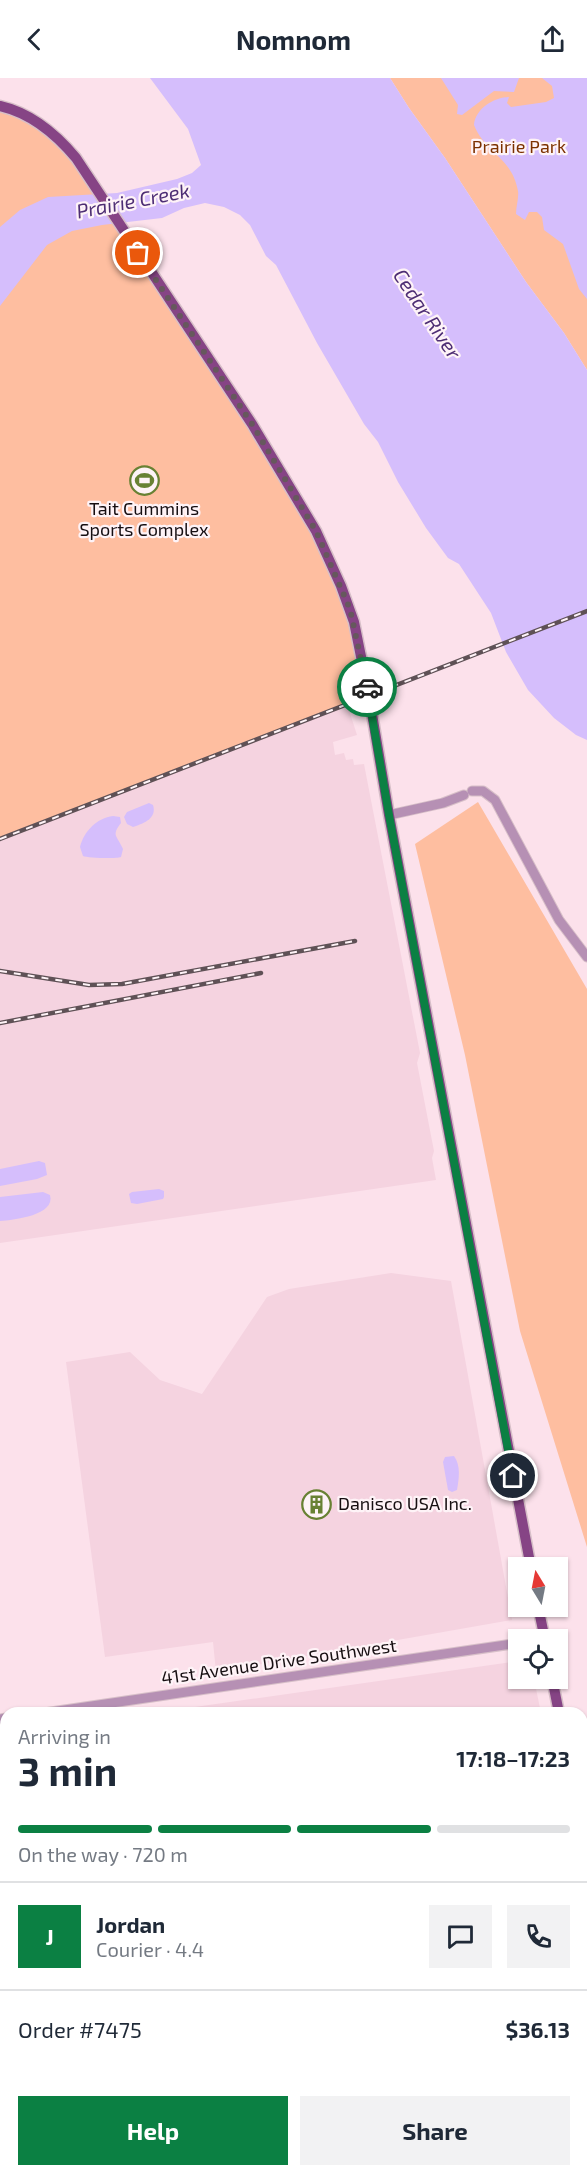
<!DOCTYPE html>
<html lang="en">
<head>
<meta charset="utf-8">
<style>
  :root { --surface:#fff; --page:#f2f2f3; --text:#1f2937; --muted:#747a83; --line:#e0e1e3; --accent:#0b8043 }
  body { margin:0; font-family:"Exo 2",sans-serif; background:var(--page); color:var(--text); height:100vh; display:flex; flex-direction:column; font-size:22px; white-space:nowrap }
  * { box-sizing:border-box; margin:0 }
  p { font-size:20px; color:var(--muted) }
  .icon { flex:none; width:33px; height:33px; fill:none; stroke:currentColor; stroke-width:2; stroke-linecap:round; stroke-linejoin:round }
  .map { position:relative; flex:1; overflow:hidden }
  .drawer { position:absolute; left:0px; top:1629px; width:588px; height:470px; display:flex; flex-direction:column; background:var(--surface); border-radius:18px 18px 0 0; box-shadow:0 2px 4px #0004 }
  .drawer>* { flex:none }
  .needle { width:39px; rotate:350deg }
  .fabs { position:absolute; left:508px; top:1479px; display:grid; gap:12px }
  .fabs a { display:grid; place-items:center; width:60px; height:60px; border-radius:0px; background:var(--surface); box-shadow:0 2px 4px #0004; font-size:30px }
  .pin { position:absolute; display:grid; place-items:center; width:51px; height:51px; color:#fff; margin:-26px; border:3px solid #fff; border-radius:50%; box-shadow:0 2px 6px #0007 }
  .courier { position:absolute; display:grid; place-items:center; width:60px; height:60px; margin:-30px; border:4px solid #0b8043; border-radius:50%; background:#fff; color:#222; box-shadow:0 2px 8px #0007 }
  .summary em { font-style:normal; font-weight:700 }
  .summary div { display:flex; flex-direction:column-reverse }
  .summary { display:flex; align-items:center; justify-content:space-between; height:102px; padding:0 18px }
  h1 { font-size:39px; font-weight:700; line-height:45px }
  .bar { display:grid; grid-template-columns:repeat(4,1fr); gap:9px 6px; align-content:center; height:72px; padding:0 18px }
  .bar i { height:8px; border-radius:4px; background:var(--line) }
  .bar .selected { background:var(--accent) }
  .bar p { grid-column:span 4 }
  .line { display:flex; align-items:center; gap:15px; padding:0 18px; border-top:2px solid var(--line) }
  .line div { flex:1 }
  .round { display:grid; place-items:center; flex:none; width:63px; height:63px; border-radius:0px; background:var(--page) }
  .button { display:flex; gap:12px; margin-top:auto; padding:12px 18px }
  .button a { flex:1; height:69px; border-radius:0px; background:var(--accent); color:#fff; font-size:24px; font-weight:700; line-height:69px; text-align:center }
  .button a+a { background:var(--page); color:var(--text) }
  header { display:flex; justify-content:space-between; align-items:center; height:78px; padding:0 18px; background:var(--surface); font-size:27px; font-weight:700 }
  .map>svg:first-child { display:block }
</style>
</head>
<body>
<header><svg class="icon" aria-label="back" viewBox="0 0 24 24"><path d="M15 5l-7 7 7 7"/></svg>Nomnom<svg class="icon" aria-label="share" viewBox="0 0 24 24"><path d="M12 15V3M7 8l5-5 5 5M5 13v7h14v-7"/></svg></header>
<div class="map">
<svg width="587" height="2098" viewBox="0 0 587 2098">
  <rect width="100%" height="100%" fill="#fce1eb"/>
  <g fill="#f5d3e0">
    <polygon points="347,626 357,657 333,664 335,677 344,675 346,682 353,681 354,687 364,686 420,975 417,985 434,1073 432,1080 436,1102 0,1165 0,761"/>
    <polygon points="391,1195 451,1203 512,1542 216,1594 213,1564 105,1579 66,1284 130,1274 160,1302 202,1316 267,1219 289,1211"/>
    <polygon points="519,1583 519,1600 534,1601 541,1635 153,1635"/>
    <polygon points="6,1656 6,2092 582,2092 582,1833 587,1857 587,2098 0,2098 0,1657"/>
  </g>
  <g fill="#febea0">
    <polygon points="390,0 587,0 587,292 564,255 526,204 445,80 409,30"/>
    <polygon points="0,28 60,60 252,346 341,508 369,618 0,761"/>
    <polygon points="478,724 587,911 587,1469 520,1253 465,977 415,766"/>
  </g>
  <g fill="#d5befc">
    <polygon points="150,0 390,0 409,30 445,80 526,204 564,255 587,292 587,662 576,657 554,640 528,612 506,574 491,535 459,486 448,480 426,450 398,404 378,364 364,346 317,265 276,187 266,178 250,147 240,137 224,129 205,125 184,130 162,140 102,147 72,153 47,167 0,228 0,149 20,132 48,119 117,115 177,101 192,95 201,87 188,51"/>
    <polygon points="441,0 519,0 514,14 494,13 462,37 457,36 458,27"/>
    <path d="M542,0H587V221L579,211L563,166L544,152L542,139L537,134H529L525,142L516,136C516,129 519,120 518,113C512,79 485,75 474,47C475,31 494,19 509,19L507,25L511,29L546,24L554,20L552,8Z"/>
    <path d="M149,725L153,727C157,740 145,745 133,749L127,746L124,739L127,734Z"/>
    <path d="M113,738L120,739L121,745C111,758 117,757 123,771L121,779C116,781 87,780 83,778L80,769C84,753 97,740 113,738Z"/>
    <polygon points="39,1083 45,1085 47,1097 37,1101 0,1108 0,1091"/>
    <polygon points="159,1111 164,1113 164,1119 163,1121 137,1126 131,1125 129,1116 132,1114"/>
    <path d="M43,1114L50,1117C56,1137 14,1142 0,1143V1119Z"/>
    <path d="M454,1378C461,1388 459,1400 457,1412L452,1414L448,1412L443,1384L445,1379Z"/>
  </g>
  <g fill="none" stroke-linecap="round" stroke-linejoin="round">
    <defs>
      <g id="minor">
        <polyline points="472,713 483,713 495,722 559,842 587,879"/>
        <polyline points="389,737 443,725 464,717"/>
        <polyline points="44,1635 519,1565"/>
        <polyline points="0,1641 6,1640"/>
      </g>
      <g id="major">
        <path d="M0,28C31,35 56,56 76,80L252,346L316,453L341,508L354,544L369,618L389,737L531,1490"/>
        <polyline points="538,1528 545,1562"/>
        <polyline points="552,1600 559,1635"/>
        <polyline points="582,1757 587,1783"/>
      </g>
    </defs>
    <use href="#minor" stroke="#d7bfc8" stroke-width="11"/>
    <use href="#major" stroke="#d7bfc8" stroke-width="13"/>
    <use href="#minor" stroke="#b690b4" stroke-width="9"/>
    <use href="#major" stroke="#864485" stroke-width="10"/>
    <defs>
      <g id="rail">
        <polyline points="0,761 587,533"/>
        <polyline points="0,893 89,907 122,906 355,863"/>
        <polyline points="0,945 261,895"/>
      </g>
    </defs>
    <use href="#rail" stroke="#5f5156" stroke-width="4.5"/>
    <use href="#rail" stroke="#fef3f7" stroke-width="2" stroke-dasharray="7" stroke-linecap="butt"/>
  </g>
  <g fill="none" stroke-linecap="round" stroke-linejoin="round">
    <polyline stroke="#66585d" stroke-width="6" stroke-dasharray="0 10.8" points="138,175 252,346 316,453 350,531 367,609"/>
    <polyline stroke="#0b8043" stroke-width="8" points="367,609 389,737 513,1398"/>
  </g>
  <defs>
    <symbol id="stadium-ring" viewBox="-11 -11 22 22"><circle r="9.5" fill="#fef3f7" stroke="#688133" stroke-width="1.5"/><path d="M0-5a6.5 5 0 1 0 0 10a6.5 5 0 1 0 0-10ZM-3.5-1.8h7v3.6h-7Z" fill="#688133"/></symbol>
    <symbol id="building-ring" viewBox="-11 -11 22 22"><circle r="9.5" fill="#fef3f7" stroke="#688133" stroke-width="1.5"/><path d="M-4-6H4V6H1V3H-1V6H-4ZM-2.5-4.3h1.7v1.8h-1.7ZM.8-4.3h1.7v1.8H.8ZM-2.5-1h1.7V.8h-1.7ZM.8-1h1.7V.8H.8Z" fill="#688133"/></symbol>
  </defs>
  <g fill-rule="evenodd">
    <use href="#stadium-ring" x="128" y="386" width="33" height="33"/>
    <use href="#building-ring" x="300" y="1410" width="33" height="33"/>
  </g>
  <g text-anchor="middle" stroke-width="4.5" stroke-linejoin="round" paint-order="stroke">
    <g font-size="18" fill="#7c3100" stroke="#fef3f7">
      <text x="519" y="75">Prairie Park</text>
    </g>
    <g font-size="18" fill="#160e11" stroke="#fef3f7">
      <text x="144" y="437">Tait Cummins<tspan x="144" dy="21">Sports Complex</tspan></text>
      <text x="338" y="1432" text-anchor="start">Danisco USA Inc.</text>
    </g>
    <g font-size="18" fill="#160e11" stroke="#fef3f7">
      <text transform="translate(279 1584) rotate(-8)" y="6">41st Avenue Drive Southwest</text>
    </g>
    <g font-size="20" font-style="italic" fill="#4d2d74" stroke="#fef3f7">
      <text transform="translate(133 123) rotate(-11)" y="7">Prairie Creek</text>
      <text transform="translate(427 236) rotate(56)" y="7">Cedar River</text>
    </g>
  </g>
</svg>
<div class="fabs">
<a><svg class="needle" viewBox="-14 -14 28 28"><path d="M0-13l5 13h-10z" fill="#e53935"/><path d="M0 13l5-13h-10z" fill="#747a83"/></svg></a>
<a><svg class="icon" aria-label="locate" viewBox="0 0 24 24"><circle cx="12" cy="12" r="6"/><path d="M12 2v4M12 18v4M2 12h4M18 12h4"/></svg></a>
</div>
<div class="pin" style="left:138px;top:175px;background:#ea580c"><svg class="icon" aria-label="bag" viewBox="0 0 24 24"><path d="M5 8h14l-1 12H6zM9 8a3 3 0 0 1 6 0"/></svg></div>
<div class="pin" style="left:513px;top:1398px;background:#1f2937"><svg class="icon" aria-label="home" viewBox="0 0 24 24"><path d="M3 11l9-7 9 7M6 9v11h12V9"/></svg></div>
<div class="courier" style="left:367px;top:609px"><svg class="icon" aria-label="car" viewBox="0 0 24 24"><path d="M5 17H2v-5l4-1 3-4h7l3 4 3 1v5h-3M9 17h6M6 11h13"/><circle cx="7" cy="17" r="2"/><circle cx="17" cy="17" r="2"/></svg></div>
<section class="drawer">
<div class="summary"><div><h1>3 min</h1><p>Arriving in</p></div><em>17:18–17:23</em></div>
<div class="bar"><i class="selected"></i><i class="selected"></i><i class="selected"></i><i></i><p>On the way · 720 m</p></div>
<div class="line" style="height:108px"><b class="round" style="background:var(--accent);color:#fff">J</b><div><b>Jordan</b><p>Courier · 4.4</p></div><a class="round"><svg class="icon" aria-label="chat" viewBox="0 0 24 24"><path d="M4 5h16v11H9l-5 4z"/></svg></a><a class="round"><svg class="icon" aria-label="phone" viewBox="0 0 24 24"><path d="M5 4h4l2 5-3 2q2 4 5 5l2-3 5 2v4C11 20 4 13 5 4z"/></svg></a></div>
<div class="line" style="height:78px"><div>Order #7475</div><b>$36.13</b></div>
<div class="button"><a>Help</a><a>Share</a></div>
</section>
</div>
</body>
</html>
